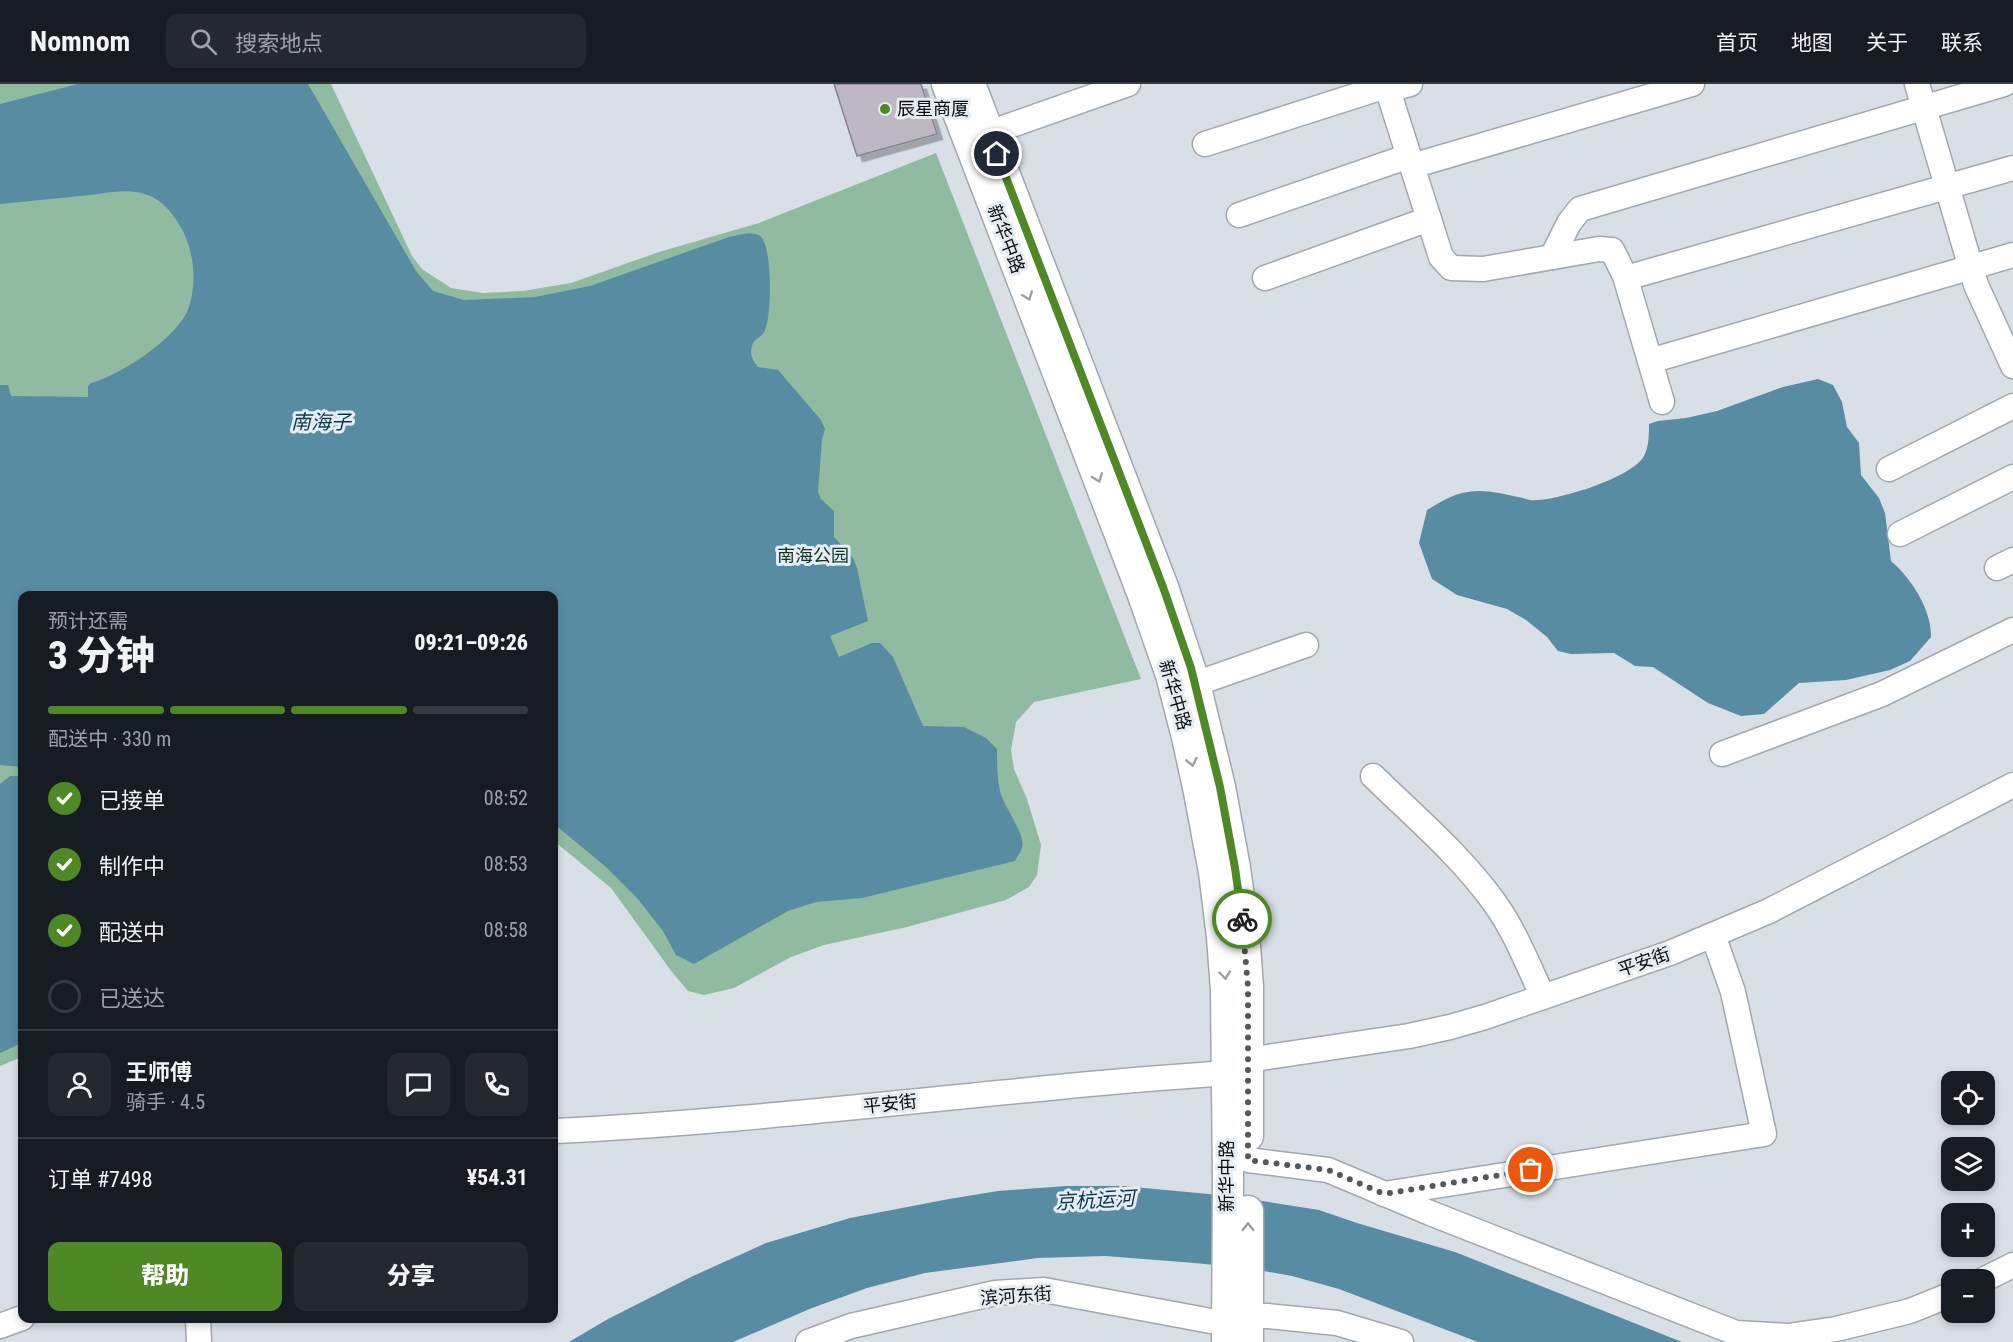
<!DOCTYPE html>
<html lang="zh">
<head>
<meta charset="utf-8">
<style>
  :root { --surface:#171b24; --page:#242831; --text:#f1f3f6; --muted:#9ea1a6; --line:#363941; --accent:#4e8926 }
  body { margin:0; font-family:"Roboto Condensed","Noto Sans SC",sans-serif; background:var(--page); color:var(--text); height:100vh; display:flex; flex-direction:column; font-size:22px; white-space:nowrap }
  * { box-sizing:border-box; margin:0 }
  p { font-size:20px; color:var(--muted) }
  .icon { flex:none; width:33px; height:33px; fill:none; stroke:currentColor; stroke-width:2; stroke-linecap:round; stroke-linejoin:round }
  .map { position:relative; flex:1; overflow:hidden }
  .details { position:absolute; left:18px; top:507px; width:540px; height:732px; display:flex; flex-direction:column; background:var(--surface); border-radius:12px; box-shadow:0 3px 9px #0003 }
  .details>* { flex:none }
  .buttons { position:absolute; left:1941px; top:987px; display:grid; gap:12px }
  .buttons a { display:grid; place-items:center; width:54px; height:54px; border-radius:12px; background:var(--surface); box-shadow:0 3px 9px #0003; font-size:30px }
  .pin { position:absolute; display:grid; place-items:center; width:51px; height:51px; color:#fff; margin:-26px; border:3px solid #fff; border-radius:50%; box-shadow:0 2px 6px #0007 }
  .courier { position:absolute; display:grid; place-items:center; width:60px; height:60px; margin:-30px; border:4px solid #4e8926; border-radius:50%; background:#fff; color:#222; box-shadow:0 2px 8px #0007 }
  .head em { font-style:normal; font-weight:800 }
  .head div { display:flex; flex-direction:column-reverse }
  .head { display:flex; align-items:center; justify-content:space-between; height:102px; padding:0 30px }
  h1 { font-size:39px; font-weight:800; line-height:45px }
  .bar { display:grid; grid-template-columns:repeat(4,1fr); gap:9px 6px; align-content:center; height:72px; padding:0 30px }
  .bar i { height:8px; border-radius:4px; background:var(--line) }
  .bar .on { background:var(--accent) }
  .bar p { grid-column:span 4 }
  .line { display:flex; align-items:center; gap:15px; padding:0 30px; border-top:2px solid var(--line) }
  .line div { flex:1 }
  .round { display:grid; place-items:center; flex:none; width:63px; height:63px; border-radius:12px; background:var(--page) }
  ol { padding:0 30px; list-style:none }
  li { display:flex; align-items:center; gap:18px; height:66px }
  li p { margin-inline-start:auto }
  li .icon { padding:6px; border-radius:50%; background:var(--accent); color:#fff; stroke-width:4 }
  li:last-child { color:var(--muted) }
  li i { width:33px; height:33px; border:3px solid var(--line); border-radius:50% }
  .button { display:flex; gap:12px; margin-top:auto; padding:12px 30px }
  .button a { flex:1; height:69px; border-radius:12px; background:var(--accent); color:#fff; font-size:24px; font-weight:800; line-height:69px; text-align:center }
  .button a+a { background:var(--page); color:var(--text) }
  header { display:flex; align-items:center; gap:36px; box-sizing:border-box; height:84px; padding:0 30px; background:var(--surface); border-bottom:2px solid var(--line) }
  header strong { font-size:28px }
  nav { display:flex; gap:33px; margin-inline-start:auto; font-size:21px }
  .search { width:420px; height:54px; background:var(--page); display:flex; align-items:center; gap:15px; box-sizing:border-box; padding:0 21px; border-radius:12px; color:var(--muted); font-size:22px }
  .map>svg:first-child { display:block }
</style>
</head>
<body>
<header>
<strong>Nomnom</strong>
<div class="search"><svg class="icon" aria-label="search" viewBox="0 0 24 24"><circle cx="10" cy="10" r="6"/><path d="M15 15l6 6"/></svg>搜索地点</div>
<nav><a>首页</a><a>地图</a><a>关于</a><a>联系</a></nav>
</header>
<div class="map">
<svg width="2013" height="1258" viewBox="0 0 2013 1258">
  <defs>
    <filter id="shadow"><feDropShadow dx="5.5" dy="5.5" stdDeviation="0" flood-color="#0004"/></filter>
  </defs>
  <rect width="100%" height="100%" fill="#d9dfe7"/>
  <polygon fill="#90bba0" points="0,0 331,0 412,172 422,185 451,204 483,209 523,207 571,199 659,168 759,139 936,69 1141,595 1034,618 1016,638 1011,666 1014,685 1027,715 1041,761 1037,791 1029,803 1006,816 907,843 824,861 791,873 734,904 704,911 688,907 672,888 611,804 554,757 554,512 22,512 22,973 0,982"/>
  <g fill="#588ca3">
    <path d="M78,0H308L416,187L433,207L464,216L535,213L590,202L729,153C739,151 751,146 760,152C773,161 772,237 764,248C761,254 754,254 752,262C749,270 753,277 758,283L778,286L821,336L825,345L822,356L818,408L821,415L834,427V453L853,474L857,484L868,537L830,552L839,573L872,559H880L893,573L923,642L964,643L986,654L997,665C997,679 997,694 1000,707C1003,722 1026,750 1022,764C1021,768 1017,773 1015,777L862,814L816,818L788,827L694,880L676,871L663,847L637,814L606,783L554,740V512H22V683L0,681V301H8L11,312L88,313V302L91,299C121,291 179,253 189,223C197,198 194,170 183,147C173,129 162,114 141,109C126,105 106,109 91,111C61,114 30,117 0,120V20Z"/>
    <path d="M1818,295L1833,301L1842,318L1847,343L1859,359L1861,391L1879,414L1885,429L1891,477C1911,494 1932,526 1931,553L1910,577L1890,586L1846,596L1799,599L1764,630L1741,632L1708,619L1653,583L1635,582L1614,569L1571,570L1558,567L1547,553L1526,536L1507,525L1457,511L1432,495L1419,459L1427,426C1441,418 1452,410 1468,408C1484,405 1503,410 1518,413C1524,414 1531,417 1536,416C1560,416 1633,393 1644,372C1649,363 1649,350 1649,340L1658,337L1686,334L1717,327L1783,303Z"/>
    <polygon points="10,692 22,692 22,959 0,969 0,700"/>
    <polygon points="1066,1102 1123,1102 1230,1112 1319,1126 1357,1139 1455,1168 1682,1258 1478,1258 1339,1205 1292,1192 1253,1185 1195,1179 1105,1172 1038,1174 925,1189 867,1204 812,1224 733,1258 569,1258 608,1235 693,1192 766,1159 850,1134 949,1115 998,1107"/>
  </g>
  <polygon fill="#bdb8c1" stroke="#89858d" stroke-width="1.5" filter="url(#shadow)" points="834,0 921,0 937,50 857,72"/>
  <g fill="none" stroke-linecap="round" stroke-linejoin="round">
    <defs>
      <g id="minor">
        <polyline points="1386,0 1441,173 1451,184 1483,185 1599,165 1612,166 1625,192 1662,318"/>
        <polyline points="1917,0 1976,201 2013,282"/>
        <polyline points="1388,6 1410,0"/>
        <polyline points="989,49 1128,0"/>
        <polyline points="1205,60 1386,2"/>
        <polyline points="1412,82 1692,0"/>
        <polyline points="1239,131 1409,72"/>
        <polyline points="1552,173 1569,139 1580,125 2004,0"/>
        <polyline points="1265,194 1429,135"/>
        <polyline points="1626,194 2013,84"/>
        <polyline points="1650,277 2013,171"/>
        <polyline points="1889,385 2013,322"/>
        <polyline points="1900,450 2013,393"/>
        <polyline points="1997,484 2013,476"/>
        <polyline points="1195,600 1306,561"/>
        <polyline points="1722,670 1882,610 2013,546"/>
        <path d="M1373,692C1414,732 1460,771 1494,818C1515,847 1528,881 1543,913"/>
        <polyline points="1248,976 1409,952 1450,943 1485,933 1670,869 1769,827 2013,701"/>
        <path d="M554,1047C723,1039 891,1019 1059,1003C1115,997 1171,993 1226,989"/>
        <polyline points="1248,1076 1328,1086 1430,1129 1736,1249 1788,1252 1836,1245 1910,1227 1952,1210"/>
        <polyline points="1384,1110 1764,1050 1733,908 1713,851"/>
        <polyline points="1983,1196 2013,1181"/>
        <polyline points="1248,1232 1268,1232 1337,1239 1401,1258"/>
        <polyline points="198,1234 199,1258"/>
        <polyline points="0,1242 22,1234"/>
        <polyline points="808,1258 851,1242 995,1209 1044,1206 1227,1240"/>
      </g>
      <g id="major">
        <polyline points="947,0 1143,511 1171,591 1187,653 1199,708 1214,788 1222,853 1226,906 1228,1097 1227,1258"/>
        <polyline points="970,0 1163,503 1195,600 1220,703 1235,784 1244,849 1248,903 1248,1052"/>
        <polyline points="1248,1127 1248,1258"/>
      </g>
    </defs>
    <use href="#minor" stroke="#a2a8b0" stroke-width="27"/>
    <use href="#major" stroke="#a2a8b0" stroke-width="33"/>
    <use href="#minor" stroke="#fff" stroke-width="24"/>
    <use href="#major" stroke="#fff" stroke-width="30"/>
  </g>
  <defs><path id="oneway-chevron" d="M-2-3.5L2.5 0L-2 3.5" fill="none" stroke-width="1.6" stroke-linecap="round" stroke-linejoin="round" transform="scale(1.5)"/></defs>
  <g stroke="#9e9f9f">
    <use href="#oneway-chevron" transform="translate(1028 212) rotate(69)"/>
    <use href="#oneway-chevron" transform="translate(1098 394) rotate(69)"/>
    <use href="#oneway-chevron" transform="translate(1192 678) rotate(77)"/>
    <use href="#oneway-chevron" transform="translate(1225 891) rotate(85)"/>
    <use href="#oneway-chevron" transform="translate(1248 1143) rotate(-90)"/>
  </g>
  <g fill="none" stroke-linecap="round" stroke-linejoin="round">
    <polyline stroke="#54575b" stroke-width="6" stroke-dasharray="0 10.8" points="1242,835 1248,903 1248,1076 1328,1086 1384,1110 1531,1086"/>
    <polyline stroke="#4e8926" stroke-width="8" points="997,70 1163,503 1191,584 1220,703 1235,784 1242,835"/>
  </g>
  <circle fill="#4e8926" stroke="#e6ecf4" stroke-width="2" cx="885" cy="25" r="6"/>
  <g text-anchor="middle" stroke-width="6" stroke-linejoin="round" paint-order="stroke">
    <g font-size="18" fill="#0c0e10" stroke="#e6ecf4" text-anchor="start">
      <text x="897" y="31">辰星商厦</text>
    </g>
    <g font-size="18" fill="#0c0e10" stroke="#e6ecf4">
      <text transform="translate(1006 155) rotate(69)" y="6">新华中路</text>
      <text transform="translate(1175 611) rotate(74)" y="6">新华中路</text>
      <text transform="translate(1644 878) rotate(-19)" y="6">平安街</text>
      <text transform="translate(890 1020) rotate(-6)" y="6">平安街</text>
      <text transform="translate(1227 1092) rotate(-90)" y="6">新华中路</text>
      <text transform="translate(1016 1212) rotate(-4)" y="6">滨河东街</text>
    </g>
    <g font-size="18" fill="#0e3521" stroke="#e6ecf4">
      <text x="813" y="478">南海公园</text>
    </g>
    <g font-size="20" font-style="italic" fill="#08394a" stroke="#e6ecf4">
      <text x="321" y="345">南海子</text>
      <text transform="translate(1095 1116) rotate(-3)" y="7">京杭运河</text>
    </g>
  </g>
</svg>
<div class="buttons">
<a><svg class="icon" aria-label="locate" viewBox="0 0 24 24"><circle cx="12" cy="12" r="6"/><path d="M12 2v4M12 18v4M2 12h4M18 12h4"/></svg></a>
<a><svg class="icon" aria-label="layers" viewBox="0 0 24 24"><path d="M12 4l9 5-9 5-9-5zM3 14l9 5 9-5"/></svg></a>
<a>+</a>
<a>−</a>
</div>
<div class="pin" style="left:1531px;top:1086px;background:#ea580c"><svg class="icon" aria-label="bag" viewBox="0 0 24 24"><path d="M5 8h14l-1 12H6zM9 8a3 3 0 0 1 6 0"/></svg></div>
<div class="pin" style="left:997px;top:70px;background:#1f2937"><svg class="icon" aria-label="home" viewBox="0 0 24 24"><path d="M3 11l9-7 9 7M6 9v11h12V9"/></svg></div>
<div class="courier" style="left:1242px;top:835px"><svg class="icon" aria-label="bike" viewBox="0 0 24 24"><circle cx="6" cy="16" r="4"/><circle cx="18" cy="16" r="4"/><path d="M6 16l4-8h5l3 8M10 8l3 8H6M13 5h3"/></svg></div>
<section class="details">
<div class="head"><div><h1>3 分钟</h1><p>预计还需</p></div><em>09:21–09:26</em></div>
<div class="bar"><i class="on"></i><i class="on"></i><i class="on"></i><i></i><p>配送中 · 330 m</p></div>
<ol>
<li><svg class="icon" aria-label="check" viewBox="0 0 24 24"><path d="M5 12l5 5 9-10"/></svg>已接单<p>08:52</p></li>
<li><svg class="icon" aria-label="check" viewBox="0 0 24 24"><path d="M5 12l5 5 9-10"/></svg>制作中<p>08:53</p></li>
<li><svg class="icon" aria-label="check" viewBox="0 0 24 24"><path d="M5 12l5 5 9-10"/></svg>配送中<p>08:58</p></li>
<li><i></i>已送达</li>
</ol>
<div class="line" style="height:108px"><a class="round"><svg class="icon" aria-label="person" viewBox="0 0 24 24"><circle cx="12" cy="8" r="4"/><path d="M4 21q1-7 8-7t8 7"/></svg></a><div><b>王师傅</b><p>骑手 · 4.5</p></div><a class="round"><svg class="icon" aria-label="chat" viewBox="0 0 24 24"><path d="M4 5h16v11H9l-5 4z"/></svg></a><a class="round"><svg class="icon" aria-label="phone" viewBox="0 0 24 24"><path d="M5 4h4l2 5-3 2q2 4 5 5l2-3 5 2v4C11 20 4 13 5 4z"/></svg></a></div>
<div class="line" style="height:78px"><div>订单 #7498</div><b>¥54.31</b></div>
<div class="button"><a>帮助</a><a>分享</a></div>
</section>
</div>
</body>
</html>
